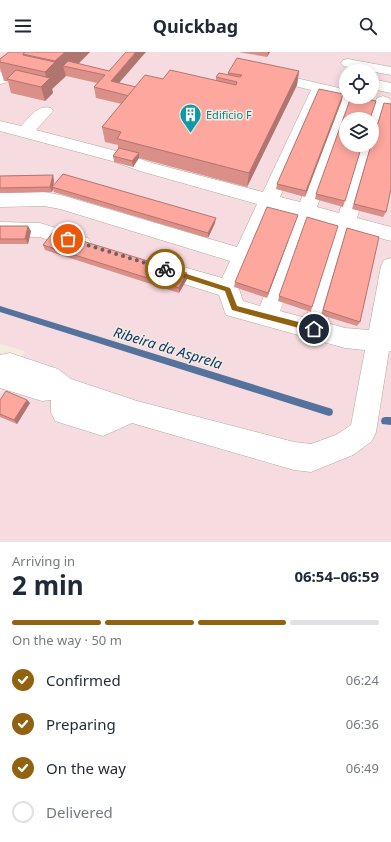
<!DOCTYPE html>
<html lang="en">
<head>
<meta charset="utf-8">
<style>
  :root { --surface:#fff; --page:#f2f2f3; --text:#1f2937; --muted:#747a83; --line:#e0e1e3; --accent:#91620f }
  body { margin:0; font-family:"Noto Sans",sans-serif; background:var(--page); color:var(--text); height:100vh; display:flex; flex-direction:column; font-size:15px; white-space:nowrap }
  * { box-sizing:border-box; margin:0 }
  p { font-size:13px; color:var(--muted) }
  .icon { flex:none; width:22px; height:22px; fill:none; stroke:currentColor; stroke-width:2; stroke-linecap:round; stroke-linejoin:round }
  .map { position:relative; height:490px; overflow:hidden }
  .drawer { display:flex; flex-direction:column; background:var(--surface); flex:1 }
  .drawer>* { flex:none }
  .buttons { position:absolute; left:339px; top:12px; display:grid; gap:8px }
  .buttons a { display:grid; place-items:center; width:40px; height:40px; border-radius:50%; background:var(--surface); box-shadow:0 2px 10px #0003; font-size:20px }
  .pin { position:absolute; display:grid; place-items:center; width:34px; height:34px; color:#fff; margin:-17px; border:2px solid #fff; border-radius:50%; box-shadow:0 1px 4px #0007 }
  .courier { position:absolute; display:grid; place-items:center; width:40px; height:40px; margin:-20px; border:3px solid #91620f; border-radius:50%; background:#fff; color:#222; box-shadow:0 1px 5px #0007 }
  .summary em { font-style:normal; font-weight:700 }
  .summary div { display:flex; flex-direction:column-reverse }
  .summary { display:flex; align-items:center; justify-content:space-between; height:68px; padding:0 12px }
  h1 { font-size:26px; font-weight:700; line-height:30px }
  .bar { display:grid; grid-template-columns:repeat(4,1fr); gap:6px 4px; align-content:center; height:48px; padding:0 12px }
  .bar i { height:5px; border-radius:3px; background:var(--line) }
  .bar .active { background:var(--accent) }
  .bar p { grid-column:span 4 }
  ol { padding:0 12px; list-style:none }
  li { display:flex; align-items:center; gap:12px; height:44px }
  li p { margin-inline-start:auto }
  li .icon { padding:4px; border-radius:50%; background:var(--accent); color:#fff; stroke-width:4 }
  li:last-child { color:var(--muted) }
  li i { width:22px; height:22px; border:2px solid var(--line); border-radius:50% }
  header { display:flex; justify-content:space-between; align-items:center; height:52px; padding:0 12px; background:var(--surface); font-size:18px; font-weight:700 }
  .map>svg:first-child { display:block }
</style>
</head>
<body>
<header><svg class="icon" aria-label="menu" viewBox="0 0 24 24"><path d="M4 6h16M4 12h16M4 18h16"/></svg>Quickbag<svg class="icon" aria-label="search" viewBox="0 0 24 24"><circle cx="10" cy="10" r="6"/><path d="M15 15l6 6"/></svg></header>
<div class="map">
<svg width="391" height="490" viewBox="0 0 391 490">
  <rect width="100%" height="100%" fill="#f4ecde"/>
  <path fill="#f6dbe0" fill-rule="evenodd" d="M0,0H391V490H0V341L25,299L0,292ZM346,19H372V45H346ZM346,67H372V93H346Z"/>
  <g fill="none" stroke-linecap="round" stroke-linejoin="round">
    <g fill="#54729c" fill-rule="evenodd">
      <polygon points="0,254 329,356 332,357 333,360 332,363 329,364 0,260"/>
      <polygon points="385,365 391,365 391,373 382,372 381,369 382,366"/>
    </g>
    <defs>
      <g id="minor">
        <polygon points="23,0 38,0 5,31 0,32 0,20"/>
        <polygon points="348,7 391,15 391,23 343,14 341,11 343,8"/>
        <path d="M283,23L339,36L342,39L339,42L334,44L325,42L280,145L300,150L340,45L343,42L346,41V45H356L348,67H346V73L317,155L339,161L360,93H372V67H369L377,46L383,44L389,46L391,49L380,84L378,88L374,89L378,93L357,166L391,175V189L353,179L327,271L345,276L369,278L381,214L384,208L391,206V299H389L376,380L372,389L353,403L311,420L294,418L132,371L103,384L55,369L51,360V348L42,349L0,336V303L10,301L58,317L71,327L137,349L294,390L311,392L336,383L351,373L365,298L345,296L226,263L219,243L152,222L148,216L152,210L159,208L222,226L230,209L60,157L44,154L0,155V141L44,140L61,143L237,195L257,152L140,119L112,109L0,79V69L21,74C30,66 37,52 51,56L53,59L36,78L120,100L152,111L263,140L311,38L278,30L276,27L278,24ZM274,157L295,163L260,254L243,249L239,237ZM313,168L335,174L306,266L280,259Z"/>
        <polygon points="372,27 391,31 391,41 372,37"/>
        <polygon points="0,170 40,171 88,186 91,191 88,196 81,199 40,185 0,184"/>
      </g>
    </defs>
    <use href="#minor" stroke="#b1a99c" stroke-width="1"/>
    <use href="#minor" fill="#fff" fill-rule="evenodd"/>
  </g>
  <g fill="#da9088">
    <polygon points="9,0 90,0 78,12 109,19 120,31 136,35 163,27 216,28 216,25 228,23 228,21 299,19 297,33 247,135 139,106 133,115 114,110 113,104 118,97 118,93 105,90 102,75 122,52 96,46 94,35 97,31 66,24 52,37 53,41 45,49 11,41 8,29 4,29 0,16 0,7"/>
    <polygon points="239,0 270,0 267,5"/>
    <polygon points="342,48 305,145 276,137 277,132"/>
    <polygon points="384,51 386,160 383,165 352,157 371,93 372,93 372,89"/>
    <polygon points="362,93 343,155 315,147 316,142"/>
    <polygon points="53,123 54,129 53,133 215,171 208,186 54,140 53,137 52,140 0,141 0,124"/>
    <polygon points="298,163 296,168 267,246 234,235 235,230"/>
    <polygon points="0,174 31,179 28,192 0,192"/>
    <polygon points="347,176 360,270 357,274 321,263"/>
    <polygon points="43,193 187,227 179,241 45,198"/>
    <polygon points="279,244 312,255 311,260 278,249"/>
    <polygon points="0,348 27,348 30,351 17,372 0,365"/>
  </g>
  <g fill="#b1756f">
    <polygon points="65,0 90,0 74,16 63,14 66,24 52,37 53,41 45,49 41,35 47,29 45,20 55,10 55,9"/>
    <polygon points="136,0 146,0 112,39 111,29"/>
    <polygon points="268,0 270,0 267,5"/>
    <polygon points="299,19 297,33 247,135 249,121"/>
    <polygon points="343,42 342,48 305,145 306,139"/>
    <polygon points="139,101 139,106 133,115 132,109"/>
    <polygon points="53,123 54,129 53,135 52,135 53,137 52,140 50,135"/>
    <polygon points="298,163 296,168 267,246 268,241"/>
    <polygon points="216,166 215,171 208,186 208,181"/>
    <polygon points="28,174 31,179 28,192 25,187"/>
    <polygon points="187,221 187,227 179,241 179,236"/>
    <polygon points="27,348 30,351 17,372 14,368"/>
  </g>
  <g fill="#fda79e" stroke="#b1756f">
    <polygon points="9,0 25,0 23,2 23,3 55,10 45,20 0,10 0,7"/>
    <polygon points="25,0 65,0 55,9 23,2"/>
    <polygon points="126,0 136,0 111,29 136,35 129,44 94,35 105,23 63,14 68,9 109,19"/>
    <polygon points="237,6 299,19 249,121 118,87 117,87 121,80 102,75 145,23 163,27 170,18 236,33 237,30 216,25 219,21 240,25 242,23 228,21"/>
    <polygon points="16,18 50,26 41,35 7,27"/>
    <polygon points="319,37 343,42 306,139 277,132"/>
    <polygon points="351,45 356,45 376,49 370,67 346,67 346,93 362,93 345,149 316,142"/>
    <polygon points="384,51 391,52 391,137 386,160 354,152 371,93 372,93 372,91"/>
    <polygon points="119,96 139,101 132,109 113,104"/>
    <polygon points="63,122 216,166 208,181 52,135"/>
    <polygon points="53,123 50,135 0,136 0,124"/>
    <polygon points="267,155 298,163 268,241 235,230"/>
    <polygon points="307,165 338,174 312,255 279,244"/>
    <polygon points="0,174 28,174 25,187 0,187"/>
    <polygon points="347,176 379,185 360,270 323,258"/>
    <polygon points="53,180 187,221 179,236 43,193"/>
    <polygon points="6,339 27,348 14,368 0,362 0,348"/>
  </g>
  <polygon fill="#91620f" points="165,215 230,236 237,254 314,274 317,277 314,280 232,258 225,239 162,219 162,216"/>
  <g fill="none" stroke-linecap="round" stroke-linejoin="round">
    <polyline stroke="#67625b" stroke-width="4" stroke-dasharray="0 7.2" points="68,187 165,217"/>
  </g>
  <defs>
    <symbol id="building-pin" viewBox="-11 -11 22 30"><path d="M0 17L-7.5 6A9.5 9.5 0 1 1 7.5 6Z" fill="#0f9aa8" stroke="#f4ecde"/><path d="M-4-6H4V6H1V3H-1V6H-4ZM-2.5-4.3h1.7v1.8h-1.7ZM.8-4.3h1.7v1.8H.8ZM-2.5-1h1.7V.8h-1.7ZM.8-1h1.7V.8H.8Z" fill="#fff"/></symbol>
  </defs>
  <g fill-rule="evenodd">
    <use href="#building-pin" x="178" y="50" width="25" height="34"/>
  </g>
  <g text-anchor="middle" stroke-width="3" stroke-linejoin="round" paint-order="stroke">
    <g font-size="11" fill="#0d838f" stroke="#f4ecde" text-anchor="start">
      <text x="206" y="67">Edificio F</text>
    </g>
    <g font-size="14" font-style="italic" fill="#0e386f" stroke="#f4ecde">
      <text transform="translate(168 296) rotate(17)" y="5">Ribeira da Asprela</text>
    </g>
  </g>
</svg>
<div class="buttons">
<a><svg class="icon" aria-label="locate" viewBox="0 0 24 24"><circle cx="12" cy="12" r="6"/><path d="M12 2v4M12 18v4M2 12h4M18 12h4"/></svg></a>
<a><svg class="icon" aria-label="layers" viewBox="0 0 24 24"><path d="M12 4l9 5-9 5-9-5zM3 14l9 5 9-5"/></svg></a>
</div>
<div class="pin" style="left:68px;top:187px;background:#ea580c"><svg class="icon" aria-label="bag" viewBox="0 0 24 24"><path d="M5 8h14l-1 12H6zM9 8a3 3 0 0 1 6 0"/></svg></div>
<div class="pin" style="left:314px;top:277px;background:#1f2937"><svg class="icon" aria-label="home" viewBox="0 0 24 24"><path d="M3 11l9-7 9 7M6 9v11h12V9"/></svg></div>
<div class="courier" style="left:165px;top:217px"><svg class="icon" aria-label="bike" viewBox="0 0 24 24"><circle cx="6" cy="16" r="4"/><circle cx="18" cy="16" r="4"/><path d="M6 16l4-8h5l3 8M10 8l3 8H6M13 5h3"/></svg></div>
</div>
<section class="drawer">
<div class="summary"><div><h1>2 min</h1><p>Arriving in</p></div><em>06:54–06:59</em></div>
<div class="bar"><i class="active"></i><i class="active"></i><i class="active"></i><i></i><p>On the way · 50 m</p></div>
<ol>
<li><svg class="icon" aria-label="check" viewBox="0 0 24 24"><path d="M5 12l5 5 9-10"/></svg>Confirmed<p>06:24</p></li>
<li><svg class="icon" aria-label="check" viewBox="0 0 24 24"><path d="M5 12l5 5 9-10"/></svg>Preparing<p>06:36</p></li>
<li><svg class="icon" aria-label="check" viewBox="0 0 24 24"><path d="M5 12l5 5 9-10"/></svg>On the way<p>06:49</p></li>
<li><i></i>Delivered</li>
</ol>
</section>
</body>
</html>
